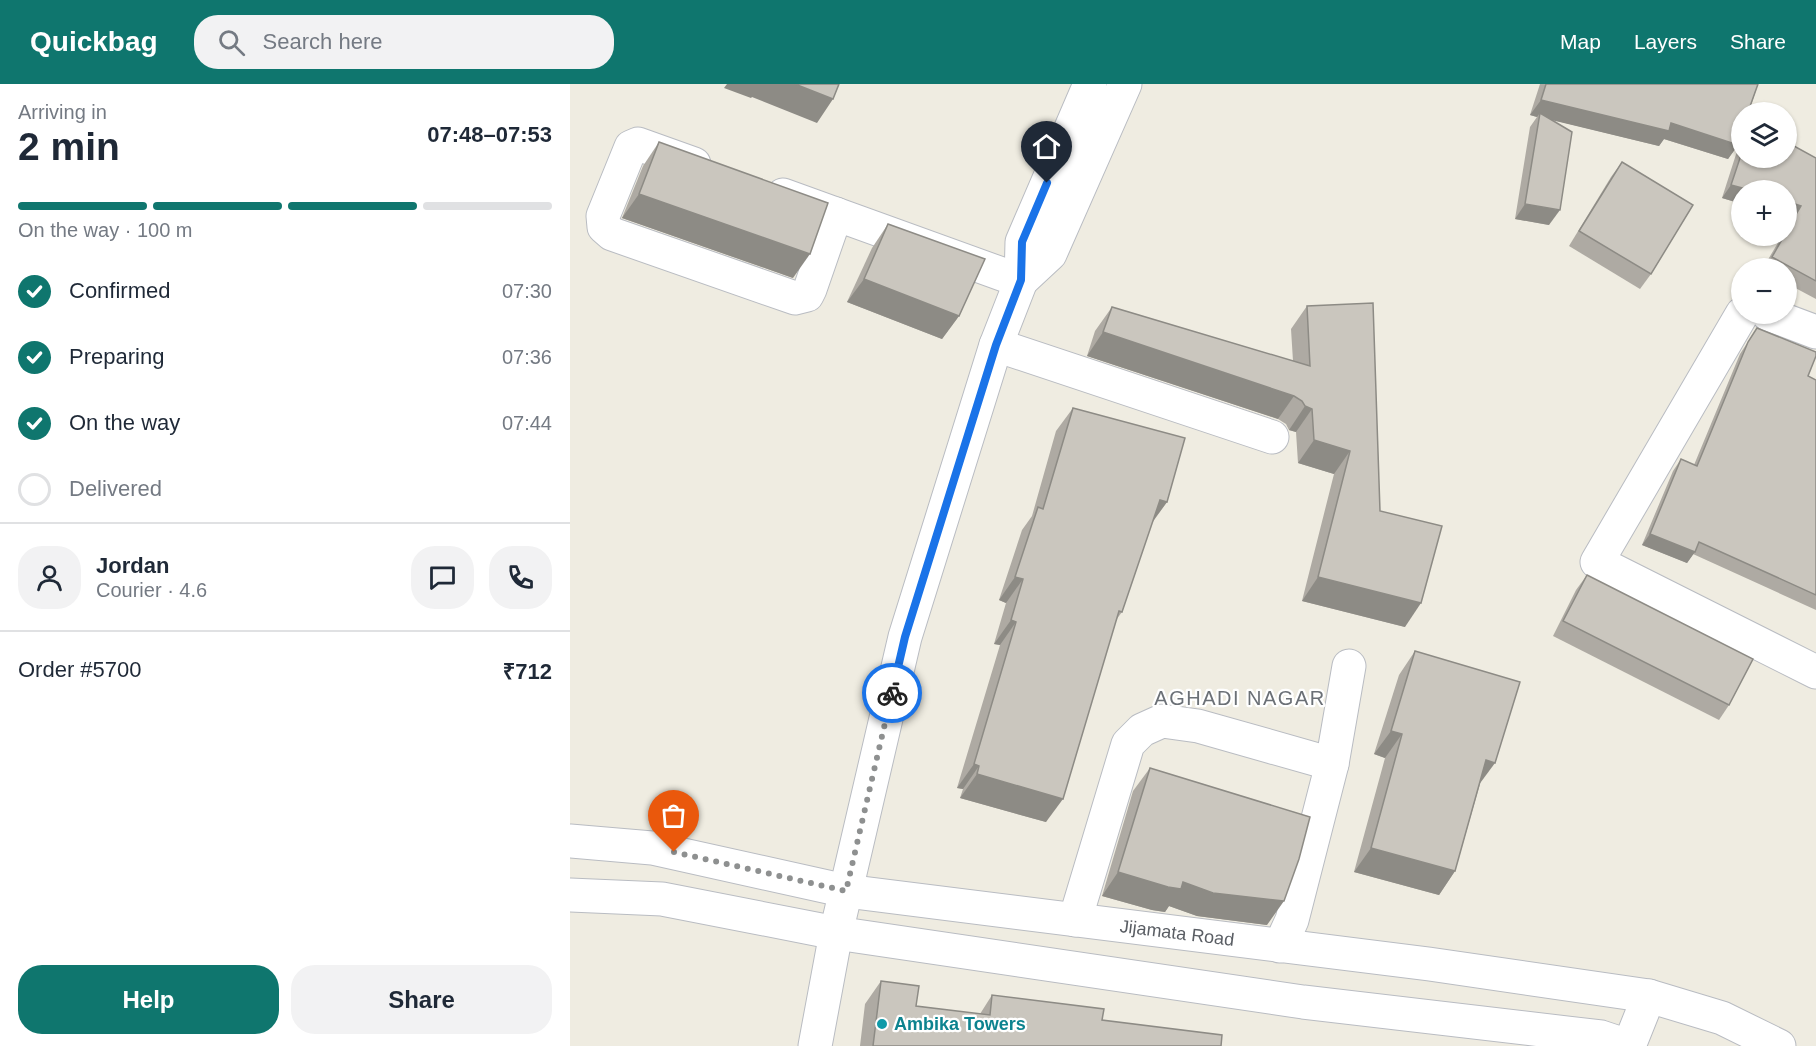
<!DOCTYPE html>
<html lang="en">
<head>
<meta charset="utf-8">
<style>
  :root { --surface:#fff; --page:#f2f2f3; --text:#1f2937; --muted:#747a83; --line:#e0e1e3; --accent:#0f766e }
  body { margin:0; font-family:Helvetica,sans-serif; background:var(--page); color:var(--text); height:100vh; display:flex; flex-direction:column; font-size:22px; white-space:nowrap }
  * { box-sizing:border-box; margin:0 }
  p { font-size:20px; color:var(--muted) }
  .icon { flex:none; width:33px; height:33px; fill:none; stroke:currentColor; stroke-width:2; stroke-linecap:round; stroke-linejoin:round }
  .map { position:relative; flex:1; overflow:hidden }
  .sheet { display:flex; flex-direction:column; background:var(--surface); width:570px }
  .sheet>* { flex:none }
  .tools { position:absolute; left:1161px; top:18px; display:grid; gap:12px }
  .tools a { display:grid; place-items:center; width:66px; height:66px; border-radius:50%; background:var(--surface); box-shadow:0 2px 4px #0004; font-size:30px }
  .pin { position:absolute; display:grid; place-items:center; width:51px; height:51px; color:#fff; margin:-62px -26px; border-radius:50% 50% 50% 0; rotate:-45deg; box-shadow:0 0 6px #0007 }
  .pin .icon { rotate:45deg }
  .courier { position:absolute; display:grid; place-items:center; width:60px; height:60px; margin:-30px; border:4px solid #1a73e8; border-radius:50%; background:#fff; color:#222; box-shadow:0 2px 8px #0007 }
  .head em { font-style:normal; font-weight:600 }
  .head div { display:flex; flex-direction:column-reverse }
  .head { display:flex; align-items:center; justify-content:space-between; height:102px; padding:0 18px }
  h1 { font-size:39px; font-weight:600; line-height:45px }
  .bar { display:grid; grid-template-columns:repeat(4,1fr); gap:9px 6px; align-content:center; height:72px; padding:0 18px }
  .bar i { height:8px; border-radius:4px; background:var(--line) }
  .bar .active { background:var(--accent) }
  .bar p { grid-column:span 4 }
  .line { display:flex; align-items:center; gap:15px; padding:0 18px; border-top:2px solid var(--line) }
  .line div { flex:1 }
  .round { display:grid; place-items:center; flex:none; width:63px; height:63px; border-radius:24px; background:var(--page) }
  ol { padding:0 18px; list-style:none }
  li { display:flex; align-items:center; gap:18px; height:66px }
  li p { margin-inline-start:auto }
  li .icon { padding:6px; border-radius:50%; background:var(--accent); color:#fff; stroke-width:4 }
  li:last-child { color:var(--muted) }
  li i { width:33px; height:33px; border:3px solid var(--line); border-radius:50% }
  .action { display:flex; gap:12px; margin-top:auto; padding:12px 18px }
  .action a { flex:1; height:69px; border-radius:24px; background:var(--accent); color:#fff; font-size:24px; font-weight:600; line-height:69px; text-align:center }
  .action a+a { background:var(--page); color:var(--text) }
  header { display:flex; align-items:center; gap:36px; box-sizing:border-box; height:84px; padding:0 30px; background:var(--accent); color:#fff }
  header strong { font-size:28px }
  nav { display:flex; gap:33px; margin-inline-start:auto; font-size:21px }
  .search { width:420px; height:54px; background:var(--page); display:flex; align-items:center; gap:15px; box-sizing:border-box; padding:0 21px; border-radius:24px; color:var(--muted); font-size:22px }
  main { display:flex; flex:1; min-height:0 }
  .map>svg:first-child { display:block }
</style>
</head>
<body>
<header>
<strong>Quickbag</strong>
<div class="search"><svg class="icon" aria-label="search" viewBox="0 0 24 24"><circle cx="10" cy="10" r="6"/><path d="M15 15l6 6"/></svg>Search here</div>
<nav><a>Map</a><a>Layers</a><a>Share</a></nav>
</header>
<main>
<section class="sheet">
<div class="head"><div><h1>2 min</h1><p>Arriving in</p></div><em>07:48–07:53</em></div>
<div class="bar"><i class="active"></i><i class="active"></i><i class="active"></i><i></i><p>On the way · 100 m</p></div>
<ol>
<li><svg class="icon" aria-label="check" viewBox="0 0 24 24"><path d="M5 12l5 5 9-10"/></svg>Confirmed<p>07:30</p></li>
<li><svg class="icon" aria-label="check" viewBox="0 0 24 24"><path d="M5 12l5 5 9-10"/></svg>Preparing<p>07:36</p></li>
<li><svg class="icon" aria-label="check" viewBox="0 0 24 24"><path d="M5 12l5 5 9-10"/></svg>On the way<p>07:44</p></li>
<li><i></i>Delivered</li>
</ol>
<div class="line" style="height:108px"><a class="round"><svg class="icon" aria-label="person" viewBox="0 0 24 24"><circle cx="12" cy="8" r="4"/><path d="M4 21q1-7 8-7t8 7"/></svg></a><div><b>Jordan</b><p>Courier · 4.6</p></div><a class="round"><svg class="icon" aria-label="chat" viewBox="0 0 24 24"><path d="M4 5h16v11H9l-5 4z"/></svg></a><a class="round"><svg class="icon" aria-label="phone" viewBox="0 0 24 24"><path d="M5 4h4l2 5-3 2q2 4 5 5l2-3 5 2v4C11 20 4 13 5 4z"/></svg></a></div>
<div class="line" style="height:78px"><div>Order #5700</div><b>₹712</b></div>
<div class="action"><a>Help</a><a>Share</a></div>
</section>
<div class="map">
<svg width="1246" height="962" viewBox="0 0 1246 962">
  <rect width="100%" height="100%" fill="#efece1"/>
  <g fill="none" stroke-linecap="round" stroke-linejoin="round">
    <defs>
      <g id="minor">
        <polyline points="124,80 68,60 61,63 33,132 34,143 42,150 225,214 237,211 240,205 266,130"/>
        <polyline points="213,111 451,197"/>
        <polyline points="451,197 480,170 555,0"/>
        <polyline points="1172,230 1027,478 1246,588"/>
        <polyline points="1198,230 1246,248"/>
        <polyline points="426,261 702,353"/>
        <polyline points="762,680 779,582"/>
        <polyline points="0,757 82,764 276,807 859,880 1079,912 1152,934 1209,962"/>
        <polyline points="0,811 92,815 266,849 733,918 1031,953 1058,962"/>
        <polyline points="505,836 558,660 572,646 592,637 628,642 762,680 722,836 710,862"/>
        <polyline points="245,962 266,849 335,553 426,261 451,197 452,158 520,0"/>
        <polyline points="1059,962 1079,912"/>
      </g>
    </defs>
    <use href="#minor" stroke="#b9bcc2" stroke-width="35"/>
    <use href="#minor" stroke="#fff" stroke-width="33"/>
  </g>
  <g fill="#aeaaa3">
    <polygon points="970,0 1188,0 1168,61 1158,75 1094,55 1089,62 983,36 979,141 945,135 960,43 967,33 960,31"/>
    <polygon points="1172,57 1172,74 1246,74 1246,215 1216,199 1216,184 1193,184 1212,152 1216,152 1216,144 1222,135 1216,133 1216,106 1172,106 1172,120 1152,114 1169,61"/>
    <polygon points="89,58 223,194 52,134 73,82"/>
    <polygon points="1052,78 1081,190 1070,205 999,162 1041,93"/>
    <polygon points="318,140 389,232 372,255 277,218 302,164"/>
    <polygon points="737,222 810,427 835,543 732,517 764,390 728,379 726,348 719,346 716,340 708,335 517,272 525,247 542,223 723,277 721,245"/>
    <polygon points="1187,244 1238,292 1246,296 1246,526 1123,470 1117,479 1072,461 1103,387 1111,375 1124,381 1170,270"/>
    <polygon points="503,324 597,418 582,439 552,528 546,536 476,738 390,714 393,705 387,704 430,561 424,560 436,519 429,516 452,446 462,432 486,347"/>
    <polygon points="1017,491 1159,621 1149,636 983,552 1006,506"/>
    <polygon points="845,567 910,700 885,787 869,811 784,788 815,674 804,670 829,591"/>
    <polygon points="580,684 697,841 627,832 599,822 595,828 582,826 532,812 563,707"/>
    <polygon points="311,897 346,922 410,930 422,911 651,962 290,962 295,920"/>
  </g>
  <g fill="#8d8b85">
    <polygon points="157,0 225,0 263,15 247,39 182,13 181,14 154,4"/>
    <polygon points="971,16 1101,39 1168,61 1158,75 1094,55 1089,62 969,33 970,29 967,33 960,31"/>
    <polygon points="1161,101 1180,106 1172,106 1172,120 1152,114"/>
    <polygon points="69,110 240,170 223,194 52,134"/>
    <polygon points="1216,117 1231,122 1222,135 1216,133"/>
    <polygon points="955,120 990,126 979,141 945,135"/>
    <polygon points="294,195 389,232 372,255 277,218"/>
    <polygon points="533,248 724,312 708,335 517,272"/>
    <polygon points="735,322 742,325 726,348 719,346"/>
    <polygon points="744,356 780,367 764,390 728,379"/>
    <polygon points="590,416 597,418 580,441"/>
    <polygon points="1080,450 1125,468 1117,479 1072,461"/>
    <polygon points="445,493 453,495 436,519 429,516"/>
    <polygon points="748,493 851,519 835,543 732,517"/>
    <polygon points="441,536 446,538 430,561 424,560"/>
    <polygon points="821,647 832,650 815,674 804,670"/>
    <polygon points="916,676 925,679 908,702"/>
    <polygon points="404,680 409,682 393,705 387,704"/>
    <polygon points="407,690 493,715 476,738 390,714"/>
    <polygon points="801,764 885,787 869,811 784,788"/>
    <polygon points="548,788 613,798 714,817 697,841 627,832 599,822 595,828 582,826 532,812"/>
  </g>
  <g fill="#cac6be" stroke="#8d8b85" stroke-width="1.5">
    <polygon points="225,0 269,0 263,15"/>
    <polygon points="976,0 1188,0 1178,28 1172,28 1172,50 1168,61 1101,39 1099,47 971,16"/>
    <polygon points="970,29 1002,48 990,126 955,120"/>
    <polygon points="89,58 258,119 240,170 69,110"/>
    <polygon points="1216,60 1224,62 1246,74 1246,197 1202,173 1214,152 1216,152 1216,147 1231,122 1216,117 1216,106 1180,106 1161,101 1172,68 1172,74 1216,74"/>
    <polygon points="1052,78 1123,121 1081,190 1009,147"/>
    <polygon points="318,140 415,175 389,232 294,195"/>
    <polygon points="803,219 810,427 872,442 851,519 748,493 780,367 744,356 742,325 735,322 732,317 724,312 533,248 542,223 740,282 737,222"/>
    <polygon points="1187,244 1246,268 1246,272 1238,292 1246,296 1246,511 1129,458 1125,468 1080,450 1111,375 1127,382 1178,258"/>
    <polygon points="503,324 615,354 597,418 590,416 552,528 549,527 493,715 407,690 409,682 404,680 446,538 441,536 453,495 445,493 468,423 473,425"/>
    <polygon points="1017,491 1183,575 1159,621 993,537"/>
    <polygon points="845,567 950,598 925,679 916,676 885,787 801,764 832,650 821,647"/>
    <polygon points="580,684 740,733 729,775 714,817 643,809 613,798 611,805 598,803 548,788"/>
    <polygon points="311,897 349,902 346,922 420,931 422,911 534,925 532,936 652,951 651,962 303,962"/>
  </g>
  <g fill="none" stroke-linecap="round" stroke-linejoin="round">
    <polyline stroke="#8e9090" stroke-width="6" stroke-dasharray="0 10.8" points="104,768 276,807 322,609"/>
    <polyline stroke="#1a73e8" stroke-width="8" points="322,609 335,553 426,261 451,196 452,158 477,99"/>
  </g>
  <circle fill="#0f9aa8" stroke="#fff" stroke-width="2" cx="312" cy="940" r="6"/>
  <g text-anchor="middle" stroke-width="4.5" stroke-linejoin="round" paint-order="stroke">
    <g font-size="18" fill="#5a5e64" stroke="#fff">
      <text transform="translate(607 849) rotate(7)" y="6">Jijamata Road</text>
    </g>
    <g font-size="18" font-weight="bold" fill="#0d838f" stroke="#fff" text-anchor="start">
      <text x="324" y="946">Ambika Towers</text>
    </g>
    <g font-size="20" letter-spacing="1.5" fill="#6b7076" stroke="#fff">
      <text x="670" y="621">AGHADI NAGAR</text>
    </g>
  </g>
</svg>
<div class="tools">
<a><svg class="icon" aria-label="layers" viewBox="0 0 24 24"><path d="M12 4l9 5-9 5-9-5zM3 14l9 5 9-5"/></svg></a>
<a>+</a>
<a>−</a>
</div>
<div class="pin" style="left:104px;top:768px;background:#ea580c"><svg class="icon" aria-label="bag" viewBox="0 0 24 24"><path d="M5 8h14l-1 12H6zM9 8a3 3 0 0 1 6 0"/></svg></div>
<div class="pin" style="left:477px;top:99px;background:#1f2937"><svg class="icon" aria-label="home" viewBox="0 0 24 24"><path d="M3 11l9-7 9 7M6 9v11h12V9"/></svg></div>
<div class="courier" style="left:322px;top:609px"><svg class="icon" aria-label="bike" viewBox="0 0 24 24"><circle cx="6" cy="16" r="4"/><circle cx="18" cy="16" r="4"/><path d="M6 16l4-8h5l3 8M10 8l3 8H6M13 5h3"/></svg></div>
</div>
</main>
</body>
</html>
